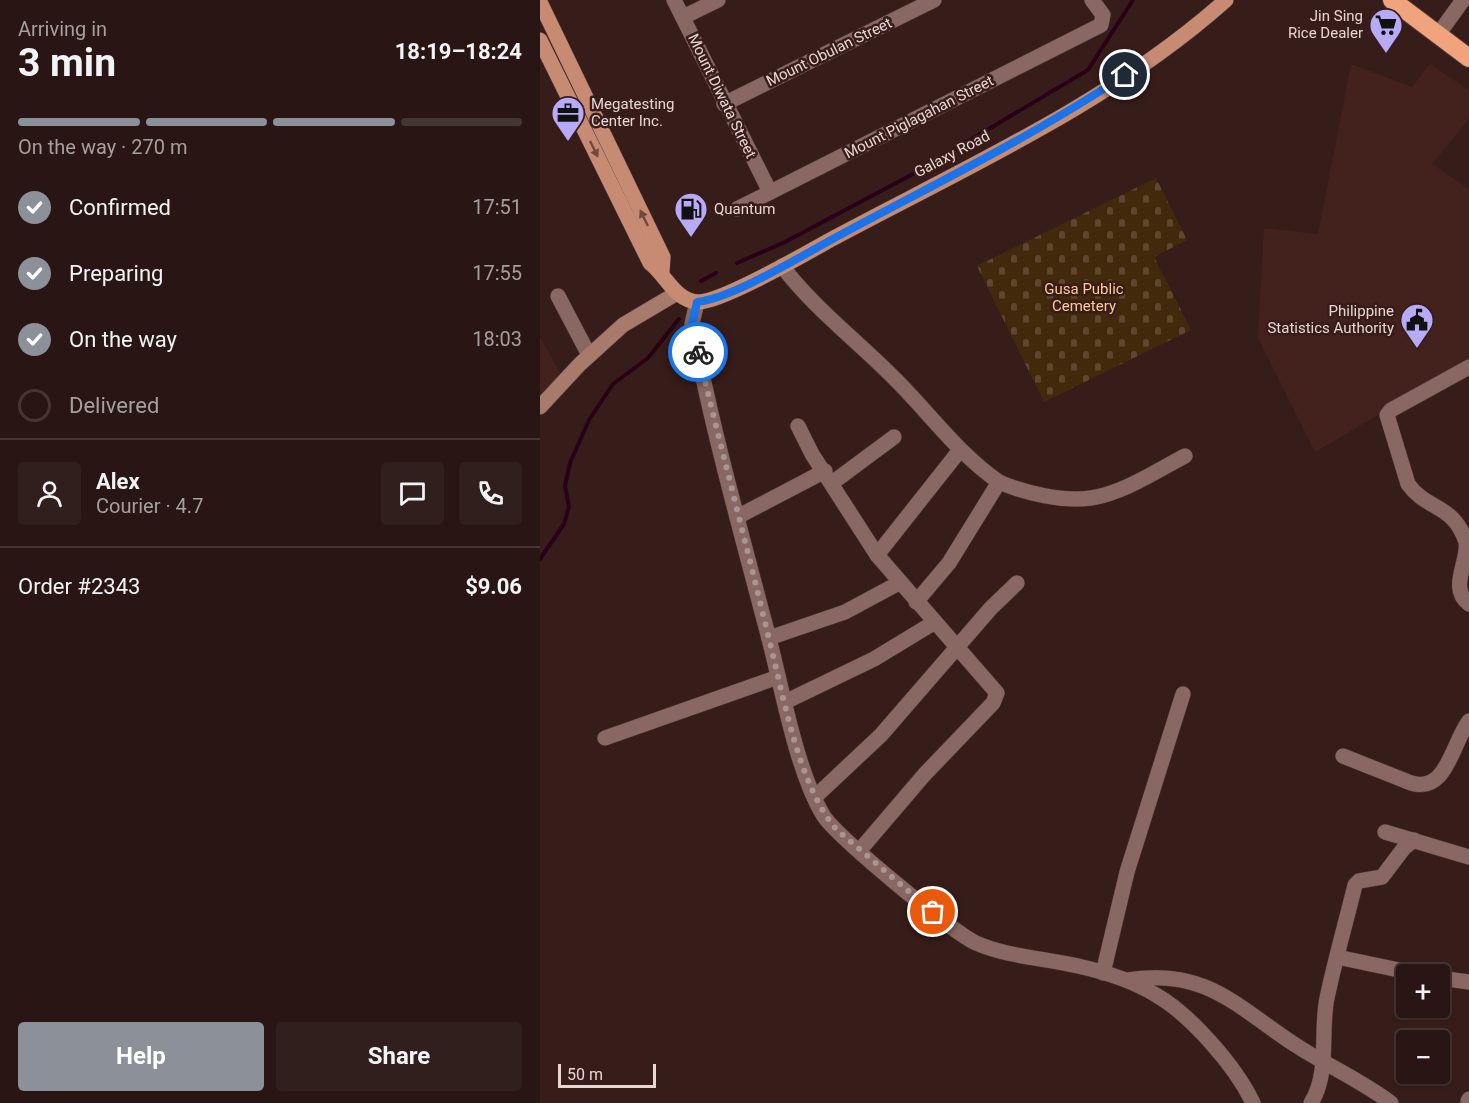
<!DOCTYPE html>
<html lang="en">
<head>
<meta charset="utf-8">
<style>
  :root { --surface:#291614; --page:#311f1d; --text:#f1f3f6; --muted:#a59fa0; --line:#453534; --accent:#8c9099 }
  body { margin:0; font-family:Roboto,sans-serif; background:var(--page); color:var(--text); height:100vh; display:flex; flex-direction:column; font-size:22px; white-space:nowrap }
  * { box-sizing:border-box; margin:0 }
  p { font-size:20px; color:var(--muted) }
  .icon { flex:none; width:33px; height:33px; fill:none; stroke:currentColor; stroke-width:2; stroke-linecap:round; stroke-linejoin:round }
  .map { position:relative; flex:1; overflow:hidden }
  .drawer { display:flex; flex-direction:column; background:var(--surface); width:540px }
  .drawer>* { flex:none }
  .fabs { position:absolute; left:856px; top:964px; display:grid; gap:12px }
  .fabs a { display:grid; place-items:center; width:54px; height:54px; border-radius:6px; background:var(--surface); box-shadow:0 2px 4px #0004,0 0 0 2px var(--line); font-size:30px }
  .scale { position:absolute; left:18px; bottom:15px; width:98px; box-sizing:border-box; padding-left:6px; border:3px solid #e8d6d3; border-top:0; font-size:16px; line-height:21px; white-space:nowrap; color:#e8d6d3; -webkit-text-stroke:4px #371d1a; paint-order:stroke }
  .pin { position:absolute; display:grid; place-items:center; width:51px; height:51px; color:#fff; margin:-26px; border:3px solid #fff; border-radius:50%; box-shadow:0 2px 6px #0007 }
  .courier { position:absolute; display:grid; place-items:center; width:60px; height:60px; margin:-30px; border:4px solid #1a73e8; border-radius:50%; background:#fff; color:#222; box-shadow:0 2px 8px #0007 }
  .head em { font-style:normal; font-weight:700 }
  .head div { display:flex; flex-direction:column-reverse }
  .head { display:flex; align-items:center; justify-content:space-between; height:102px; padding:0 18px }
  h1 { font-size:39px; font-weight:700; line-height:45px }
  .bar { display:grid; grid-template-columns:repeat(4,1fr); gap:9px 6px; align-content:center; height:72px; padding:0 18px }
  .bar i { height:8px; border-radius:4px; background:var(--line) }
  .bar .active { background:var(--accent) }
  .bar p { grid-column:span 4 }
  .line { display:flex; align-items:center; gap:15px; padding:0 18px; border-top:2px solid var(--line) }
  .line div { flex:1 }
  .round { display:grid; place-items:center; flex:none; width:63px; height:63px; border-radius:6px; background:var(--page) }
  ol { padding:0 18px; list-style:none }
  li { display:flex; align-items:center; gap:18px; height:66px }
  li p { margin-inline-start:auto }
  li .icon { padding:6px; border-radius:50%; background:var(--accent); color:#fff; stroke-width:4 }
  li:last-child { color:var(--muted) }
  li i { width:33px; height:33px; border:3px solid var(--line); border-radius:50% }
  .primary-button { display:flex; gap:12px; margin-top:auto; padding:12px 18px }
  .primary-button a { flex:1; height:69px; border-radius:6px; background:var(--accent); color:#fff; font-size:24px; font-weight:700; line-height:69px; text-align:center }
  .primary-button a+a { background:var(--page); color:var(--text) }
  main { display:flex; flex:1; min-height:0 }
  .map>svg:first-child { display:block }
</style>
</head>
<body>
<main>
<section class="drawer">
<div class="head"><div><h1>3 min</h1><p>Arriving in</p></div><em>18:19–18:24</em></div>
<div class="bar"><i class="active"></i><i class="active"></i><i class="active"></i><i></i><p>On the way · 270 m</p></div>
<ol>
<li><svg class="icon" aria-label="check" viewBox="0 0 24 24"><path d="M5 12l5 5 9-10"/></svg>Confirmed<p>17:51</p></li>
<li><svg class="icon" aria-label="check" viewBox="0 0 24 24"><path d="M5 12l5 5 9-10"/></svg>Preparing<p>17:55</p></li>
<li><svg class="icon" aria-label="check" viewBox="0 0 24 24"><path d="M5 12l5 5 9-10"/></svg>On the way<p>18:03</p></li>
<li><i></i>Delivered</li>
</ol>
<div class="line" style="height:108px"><a class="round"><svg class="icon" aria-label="person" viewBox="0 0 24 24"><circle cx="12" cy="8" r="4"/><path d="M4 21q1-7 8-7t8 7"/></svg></a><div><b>Alex</b><p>Courier · 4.7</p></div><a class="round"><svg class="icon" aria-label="chat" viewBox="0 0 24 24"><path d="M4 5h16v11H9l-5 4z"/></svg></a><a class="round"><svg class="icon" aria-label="phone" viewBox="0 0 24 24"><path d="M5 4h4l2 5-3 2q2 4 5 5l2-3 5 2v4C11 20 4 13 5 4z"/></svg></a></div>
<div class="line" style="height:78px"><div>Order #2343</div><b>$9.06</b></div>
<div class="primary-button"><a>Help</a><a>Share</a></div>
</section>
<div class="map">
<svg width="929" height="1103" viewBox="0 0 929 1103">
  <defs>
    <pattern id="cemetery-stones" width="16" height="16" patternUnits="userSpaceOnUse" patternTransform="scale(1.5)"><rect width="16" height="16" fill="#43290c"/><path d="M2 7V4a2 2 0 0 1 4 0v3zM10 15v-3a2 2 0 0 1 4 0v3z" fill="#5e472e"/></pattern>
  </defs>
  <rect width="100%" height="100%" fill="#371d1a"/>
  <g fill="#43211d">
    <polygon points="811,64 872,87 890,64 929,90 929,119 892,164 929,189 929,362 775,452 718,338 724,228 778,234"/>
    <polygon points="0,337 24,380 0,396"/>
  </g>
  <polygon fill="url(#cemetery-stones)" points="616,178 647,240 614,257 651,330 504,402 437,266"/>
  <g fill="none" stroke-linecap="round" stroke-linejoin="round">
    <g stroke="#290018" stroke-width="4">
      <polyline points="197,263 245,242 373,174 548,70 593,0"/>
      <polyline points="161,281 176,273"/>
      <polyline points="0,559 24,524 29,507 25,486 30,463 49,420 73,384 108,358 139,319"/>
    </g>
    <defs>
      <g id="street">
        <polyline points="134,0 230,192"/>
        <polyline points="143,17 178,0"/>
        <polyline points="897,36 923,0"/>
        <polyline points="184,104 394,0"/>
        <polyline points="197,209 561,25 563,15 552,0"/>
        <path d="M242,266C273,307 315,339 352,376C388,411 417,453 459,482L409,563L376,602"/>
        <polyline points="18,296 49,355"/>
        <path d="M157,302L152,324C172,429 201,532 228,635C242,687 256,770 283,815C296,836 412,932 436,943C468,957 504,958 538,966C565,972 592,980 616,995C651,1015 696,1067 713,1103"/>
        <path d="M929,367L851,410L847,415L868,484C887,511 913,503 926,542C929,562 908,588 929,604"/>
        <polyline points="258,426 272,454 337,555 457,693 453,703 384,775 320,850"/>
        <path d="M459,482C484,493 523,502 551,498C584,493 616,471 645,456"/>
        <polyline points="292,483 354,437"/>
        <polyline points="197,517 285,471"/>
        <polyline points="337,555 420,450"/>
        <polyline points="229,638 305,612 359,583"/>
        <polyline points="245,702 334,659 395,622"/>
        <polyline points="65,738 238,677"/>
        <path d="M803,756L871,783C907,794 912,743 929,721"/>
        <polyline points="275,797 341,735 451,608 477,583"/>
        <polyline points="845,832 929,857"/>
        <polyline points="797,957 883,975"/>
        <polyline points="563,973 587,872 643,694"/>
        <polyline points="900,978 929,982"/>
        <path d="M588,980C666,967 698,1008 757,1046C788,1066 822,1081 851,1103"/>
        <polyline points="928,1101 929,1099"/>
        <path d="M771,1103C790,1073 780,1031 787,998C795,960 806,922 815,885L819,881L842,877L864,848L874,840"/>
      </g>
      <polyline id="secondary" points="0,407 40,364 83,325 137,293"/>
      <g id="primary">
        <polyline points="0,2 123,257 122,272"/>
        <path d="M0,40L110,263C126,275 135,301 158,302C182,302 265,254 290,240C424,168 571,103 686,0"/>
      </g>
      <polyline id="highway" points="852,0 929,58"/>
    </defs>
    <use href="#street" stroke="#4e3836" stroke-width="16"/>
    <use href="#secondary" stroke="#4e3836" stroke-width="16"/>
    <use href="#primary" stroke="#4e3836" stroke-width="16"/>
    <use href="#highway" stroke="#4e3836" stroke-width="20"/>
    <use href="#street" stroke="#896864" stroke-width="15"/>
    <use href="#secondary" stroke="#a87a6c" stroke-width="15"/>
    <use href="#primary" stroke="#c78b73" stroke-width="15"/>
    <use href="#highway" stroke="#f0a37d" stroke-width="18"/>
  </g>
  <defs><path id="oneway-solid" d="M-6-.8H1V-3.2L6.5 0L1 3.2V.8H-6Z" transform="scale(1.5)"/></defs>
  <g fill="#71493e">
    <use href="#oneway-solid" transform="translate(54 149) rotate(64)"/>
    <use href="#oneway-solid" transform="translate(104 218) rotate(-116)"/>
  </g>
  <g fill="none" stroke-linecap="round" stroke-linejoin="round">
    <path stroke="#aa9592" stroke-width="6" stroke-dasharray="0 10.8" d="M158,352C181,448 206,543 229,639C243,694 259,788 297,830L393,912"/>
    <path stroke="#1a73e8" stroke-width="8" d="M158,352L152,324L157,302C194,298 266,253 302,234C397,183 495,135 585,75"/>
  </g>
  <defs>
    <symbol id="supermarket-pin" viewBox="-11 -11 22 30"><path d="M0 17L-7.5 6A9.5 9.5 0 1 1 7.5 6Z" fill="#b7abf8" stroke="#371d1a"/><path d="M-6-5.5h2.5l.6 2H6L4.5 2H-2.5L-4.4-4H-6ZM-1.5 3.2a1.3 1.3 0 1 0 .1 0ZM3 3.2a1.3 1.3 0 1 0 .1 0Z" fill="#111"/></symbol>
    <symbol id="office-pin" viewBox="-11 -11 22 30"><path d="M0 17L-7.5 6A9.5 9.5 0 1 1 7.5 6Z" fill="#b7abf8" stroke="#371d1a"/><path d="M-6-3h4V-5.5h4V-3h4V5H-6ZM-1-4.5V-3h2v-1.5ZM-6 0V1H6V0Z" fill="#111"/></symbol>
    <symbol id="fuel-pin" viewBox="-11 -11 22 30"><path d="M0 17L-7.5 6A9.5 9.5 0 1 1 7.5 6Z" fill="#b7abf8" stroke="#371d1a"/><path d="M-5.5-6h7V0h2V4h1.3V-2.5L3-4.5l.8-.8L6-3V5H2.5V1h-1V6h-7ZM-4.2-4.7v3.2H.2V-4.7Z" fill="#111"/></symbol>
    <symbol id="civic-pin" viewBox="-11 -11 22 30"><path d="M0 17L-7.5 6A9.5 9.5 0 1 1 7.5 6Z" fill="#b7abf8" stroke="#371d1a"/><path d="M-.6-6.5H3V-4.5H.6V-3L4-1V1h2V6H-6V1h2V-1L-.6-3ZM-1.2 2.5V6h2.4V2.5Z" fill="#111"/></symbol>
  </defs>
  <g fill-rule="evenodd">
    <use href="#supermarket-pin" x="827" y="6" width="38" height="52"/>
    <use href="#office-pin" x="9" y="94" width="38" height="52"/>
    <use href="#fuel-pin" x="132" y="190" width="38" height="52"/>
    <use href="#civic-pin" x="858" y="301" width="38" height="52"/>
  </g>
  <g text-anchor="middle" stroke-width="5" stroke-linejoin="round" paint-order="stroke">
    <g font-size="15" fill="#e8d6d3" stroke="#371d1a" text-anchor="end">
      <text x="823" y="21">Jin Sing<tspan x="823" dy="17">Rice Dealer</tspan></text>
      <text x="51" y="109" text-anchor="start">Megatesting<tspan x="51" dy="17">Center Inc.</tspan></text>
      <text x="174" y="214" text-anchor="start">Quantum</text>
      <text x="854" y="316">Philippine<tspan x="854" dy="17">Statistics Authority</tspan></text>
    </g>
    <g font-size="15" fill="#e8d6d3" stroke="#371d1a">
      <text transform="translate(289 52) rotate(-26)" y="5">Mount Obulan Street</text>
      <text transform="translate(182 96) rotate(64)" y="5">Mount Diwata Street</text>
      <text transform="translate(379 117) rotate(-27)" y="5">Mount Piglagahan Street</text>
      <text transform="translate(412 154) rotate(-28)" y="5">Galaxy Road</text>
    </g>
    <g font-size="15" fill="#feca97" stroke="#371d1a">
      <text x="544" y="294">Gusa Public<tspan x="544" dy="17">Cemetery</tspan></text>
    </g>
  </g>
</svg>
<div class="fabs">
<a>+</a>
<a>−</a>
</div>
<div class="scale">50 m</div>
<div class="pin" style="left:393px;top:912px;background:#ea580c"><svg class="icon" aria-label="bag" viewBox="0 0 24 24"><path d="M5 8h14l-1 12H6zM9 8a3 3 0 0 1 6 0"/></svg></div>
<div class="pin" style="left:585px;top:75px;background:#1f2937"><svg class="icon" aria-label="home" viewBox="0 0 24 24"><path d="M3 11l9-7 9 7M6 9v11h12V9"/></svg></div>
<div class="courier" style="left:158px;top:352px"><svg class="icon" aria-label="bike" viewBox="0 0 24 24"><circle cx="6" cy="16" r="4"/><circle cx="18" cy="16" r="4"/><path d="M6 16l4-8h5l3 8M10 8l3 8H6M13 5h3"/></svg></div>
</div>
</main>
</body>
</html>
